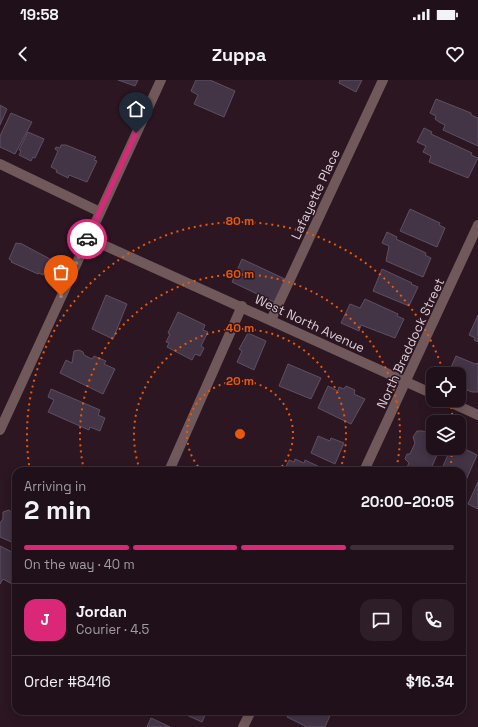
<!DOCTYPE html>
<html lang="en">
<head>
<meta charset="utf-8">
<style>
  :root { --surface:#20101a; --page:#2d1e27; --text:#f1f3f6; --muted:#a29da2; --line:#3d3039; --accent:#db2777 }
  body { margin:0; font-family:"Space Grotesk",sans-serif; background:var(--page); color:var(--text); height:100vh; display:flex; flex-direction:column; font-size:15px; white-space:nowrap }
  * { box-sizing:border-box; margin:0 }
  p { font-size:13px; color:var(--muted) }
  .icon { flex:none; width:22px; height:22px; fill:none; stroke:currentColor; stroke-width:2; stroke-linecap:round; stroke-linejoin:round }
  .map { position:relative; flex:1; overflow:hidden }
  .drawer { position:absolute; left:12px; top:387px; width:454px; height:248px; display:flex; flex-direction:column; background:var(--surface); border-radius:12px; box-shadow:0 2px 10px #0003,0 0 0 1px var(--line) }
  .drawer>* { flex:none }
  .tools { position:absolute; left:426px; top:287px; display:grid; gap:8px }
  .tools a { display:grid; place-items:center; width:40px; height:40px; border-radius:8px; background:var(--surface); box-shadow:0 2px 10px #0003,0 0 0 1px var(--line); font-size:20px }
  .pin { position:absolute; display:grid; place-items:center; width:34px; height:34px; color:#fff; margin:-41px -17px; border-radius:50% 50% 50% 0; rotate:-45deg; box-shadow:0 0 4px #0007 }
  .pin .icon { rotate:45deg }
  .courier { position:absolute; display:grid; place-items:center; width:40px; height:40px; margin:-20px; border:3px solid #db2777; border-radius:50%; background:#fff; color:#222; box-shadow:0 1px 5px #0007 }
  .headline em { font-style:normal; font-weight:600 }
  .headline div { display:flex; flex-direction:column-reverse }
  .headline { display:flex; align-items:center; justify-content:space-between; height:68px; padding:0 12px }
  h1 { font-size:26px; font-weight:600; line-height:30px }
  .bar { display:grid; grid-template-columns:repeat(4,1fr); gap:6px 4px; align-content:center; height:48px; padding:0 12px }
  .bar i { height:5px; border-radius:3px; background:var(--line) }
  .bar .active { background:var(--accent) }
  .bar p { grid-column:span 4 }
  .line { display:flex; align-items:center; gap:10px; padding:0 12px; border-top:1px solid var(--line) }
  .line div { flex:1 }
  .round { display:grid; place-items:center; flex:none; width:42px; height:42px; border-radius:12px; background:var(--page) }
  .status { display:flex; justify-content:space-between; align-items:center; height:28px; padding:0 20px; background:var(--surface); direction:ltr }
  .status svg { height:11px; fill:currentColor }
  header { display:flex; justify-content:space-between; align-items:center; height:52px; padding:0 12px; background:var(--surface); font-size:18px; font-weight:600 }
  .map>svg:first-child { display:block }
</style>
</head>
<body>
<div class="status"><b>19:58</b><svg viewBox="0 0 49 12"><path d="M0 12V9h3v3zM5 12V6h3v6zM10 12V3h3v9zM15 12V0h3v12zM26 1h20v11H26zM47 4h2v5h-2z"/></svg></div>
<header><svg class="icon" aria-label="back" viewBox="0 0 24 24"><path d="M15 5l-7 7 7 7"/></svg>Zuppa<svg class="icon" aria-label="heart" viewBox="0 0 24 24"><path d="M12 20l-8-8c-3-5 5-10 8-4 3-6 11-1 8 4z"/></svg></header>
<div class="map">
<svg width="478" height="647" viewBox="0 0 478 647">
  <rect width="100%" height="100%" fill="#2b1622"/>
  <g fill="#433446" stroke="#604f63">
    <polygon points="118,0 138,0 135,6"/>
    <polygon points="196,0 210,0 235,11 224,37 194,24 198,15 191,11"/>
    <polygon points="340,0 362,0 356,12 339,3"/>
    <polygon points="436,19 471,33 471,35 478,38 478,66 443,50 445,45 439,42 435,39 436,36 430,33"/>
    <polygon points="0,25 7,29 0,45"/>
    <polygon points="11,33 32,42 15,74 0,67 0,56"/>
    <polygon points="424,48 432,52 431,54 472,73 471,75 478,78 468,98 429,82 431,76 423,72 426,66 417,62"/>
    <polygon points="28,52 44,59 35,78 33,77 31,81 19,75 21,71 19,70"/>
    <polygon points="61,65 66,65 96,77 94,80 97,81 87,102 69,95 68,98 56,92 57,90 51,87 58,71 55,69 56,67 60,68"/>
    <polygon points="410,129 440,143 439,145 445,148 437,167 400,151"/>
    <polygon points="387,152 397,157 396,159 426,173 425,175 431,178 423,197 386,181 389,166 382,163"/>
    <polygon points="16,163 20,164 20,163 50,179 43,195 39,193 38,194 11,182 12,181 9,179"/>
    <polygon points="242,179 285,199 274,222 232,202"/>
    <polygon points="382,189 412,203 411,204 418,207 409,226 373,211"/>
    <polygon points="106,215 127,224 113,259 92,249"/>
    <polygon points="365,219 398,234 397,236 404,239 395,258 361,245 359,251 341,243 350,224 360,228"/>
    <polygon points="178,232 205,245 203,250 208,252 201,266 204,268 200,276 195,274 192,280 167,267 169,263 166,262 170,254 168,253"/>
    <polygon points="478,235 478,262 474,260 475,258 469,255"/>
    <polygon points="248,253 266,261 254,290 237,282 242,271 239,269"/>
    <polygon points="79,270 83,272 84,275 92,279 94,276 106,281 104,284 115,289 103,314 60,293 66,280 72,283 74,271"/>
    <polygon points="456,276 475,284 478,283 478,312 472,312 467,310 465,306 459,305 459,294 448,294"/>
    <polygon points="288,284 321,298 311,319 279,306"/>
    <polygon points="328,306 338,311 339,307 344,309 346,306 355,310 354,314 365,319 351,344 318,328"/>
    <polygon points="51,309 100,330 98,335 105,338 100,351 90,347 89,350 48,332 54,320 48,317"/>
    <polygon points="417,351 423,351 433,355 433,368 440,368 430,391 405,391 409,383 405,379 407,374 410,374 415,363 413,357"/>
    <polygon points="318,356 330,361 331,358 344,363 335,384 311,373"/>
    <polygon points="459,366 477,375 463,407 462,391 441,391 450,370"/>
    <polygon points="295,379 304,383 305,380 328,391 284,391 289,380 294,382"/>
    <polygon points="478,402 478,429 468,424"/>
    <polygon points="9,430 16,436 16,464 0,457 0,443 3,439 3,432"/>
    <polygon points="0,466 16,474 16,494 12,504 3,499 0,504"/>
    <polygon points="181,631 210,631 209,634 206,633 202,642 180,632"/>
    <polygon points="281,631 332,631 325,647 307,647 287,637 288,635"/>
    <polygon points="151,638 170,647 147,647"/>
  </g>
  <g fill="none" stroke-linecap="round" stroke-linejoin="round">
    <g stroke="#71585a" stroke-width="10">
      <polyline points="0,84 100,132"/>
      <polyline points="88,158 433,314"/>
      <polyline points="271,240 383,0"/>
      <polyline points="445,320 478,335"/>
      <polyline points="0,350 161,0"/>
      <polyline points="169,391 242,226"/>
      <polyline points="364,391 478,145"/>
      <polyline points="243,647 251,631"/>
    </g>
  </g>
  <g fill="none" stroke-linecap="round" stroke-linejoin="round">
    <polyline stroke="#9f8e96" stroke-width="4" stroke-dasharray="0 7.2" points="61,216 87,159"/>
    <polyline stroke="#db2777" stroke-width="5" points="87,159 136,53"/>
  </g>
  <g fill="none" stroke="#e8590c" stroke-width="2" stroke-dasharray="2 4">
    <path d="M202 391A53 53 0 1 1 278 391"/>
    <path d="M140 390A106 106 0 1 1 340 390"/>
    <path d="M84 390A160 160 0 1 1 396 390"/>
    <path d="M452 369A213 213 0 0 1 450 391M30 391A213 213 0 0 1 444 294M450 321A213 213 0 0 1 453 341"/>
  </g>
  <g text-anchor="middle" stroke-width="3" stroke-linejoin="round" paint-order="stroke">
    <g font-size="13" fill="#ddced5" stroke="#2b1622">
      <text transform="translate(315 114) rotate(-65)" y="5">Lafayette Place</text>
      <text transform="translate(310 243) rotate(25)" y="5">West North Avenue</text>
      <text transform="translate(410 263) rotate(-65)" y="5">North Braddock Street</text>
    </g>
  </g>
  <circle cx="240" cy="354" r="6" fill="#e8590c" stroke="#2b1622" stroke-width="2"/>
  <g font-size="12" text-anchor="middle" font-weight="bold" fill="#e8590c" stroke="#2b1622" stroke-width="3" stroke-linejoin="round" paint-order="stroke">
    <text x="240" y="145">80 m</text>
    <text x="240" y="198">60 m</text>
    <text x="240" y="252">40 m</text>
    <text x="240" y="305">20 m</text>
  </g>
</svg>
<div class="tools">
<a><svg class="icon" aria-label="locate" viewBox="0 0 24 24"><circle cx="12" cy="12" r="6"/><path d="M12 2v4M12 18v4M2 12h4M18 12h4"/></svg></a>
<a><svg class="icon" aria-label="layers" viewBox="0 0 24 24"><path d="M12 4l9 5-9 5-9-5zM3 14l9 5 9-5"/></svg></a>
</div>
<div class="pin" style="left:61px;top:216px;background:#ea580c"><svg class="icon" aria-label="bag" viewBox="0 0 24 24"><path d="M5 8h14l-1 12H6zM9 8a3 3 0 0 1 6 0"/></svg></div>
<div class="pin" style="left:136px;top:53px;background:#1f2937"><svg class="icon" aria-label="home" viewBox="0 0 24 24"><path d="M3 11l9-7 9 7M6 9v11h12V9"/></svg></div>
<div class="courier" style="left:87px;top:159px"><svg class="icon" aria-label="car" viewBox="0 0 24 24"><path d="M5 17H2v-5l4-1 3-4h7l3 4 3 1v5h-3M9 17h6M6 11h13"/><circle cx="7" cy="17" r="2"/><circle cx="17" cy="17" r="2"/></svg></div>
<section class="drawer">
<div class="headline"><div><h1>2 min</h1><p>Arriving in</p></div><em>20:00–20:05</em></div>
<div class="bar"><i class="active"></i><i class="active"></i><i class="active"></i><i></i><p>On the way · 40 m</p></div>
<div class="line" style="height:72px"><b class="round" style="background:var(--accent);color:#fff">J</b><div><b>Jordan</b><p>Courier · 4.5</p></div><a class="round"><svg class="icon" aria-label="chat" viewBox="0 0 24 24"><path d="M4 5h16v11H9l-5 4z"/></svg></a><a class="round"><svg class="icon" aria-label="phone" viewBox="0 0 24 24"><path d="M5 4h4l2 5-3 2q2 4 5 5l2-3 5 2v4C11 20 4 13 5 4z"/></svg></a></div>
<div class="line" style="height:52px"><div>Order #8416</div><b>$16.34</b></div>
</section>
</div>
</body>
</html>
